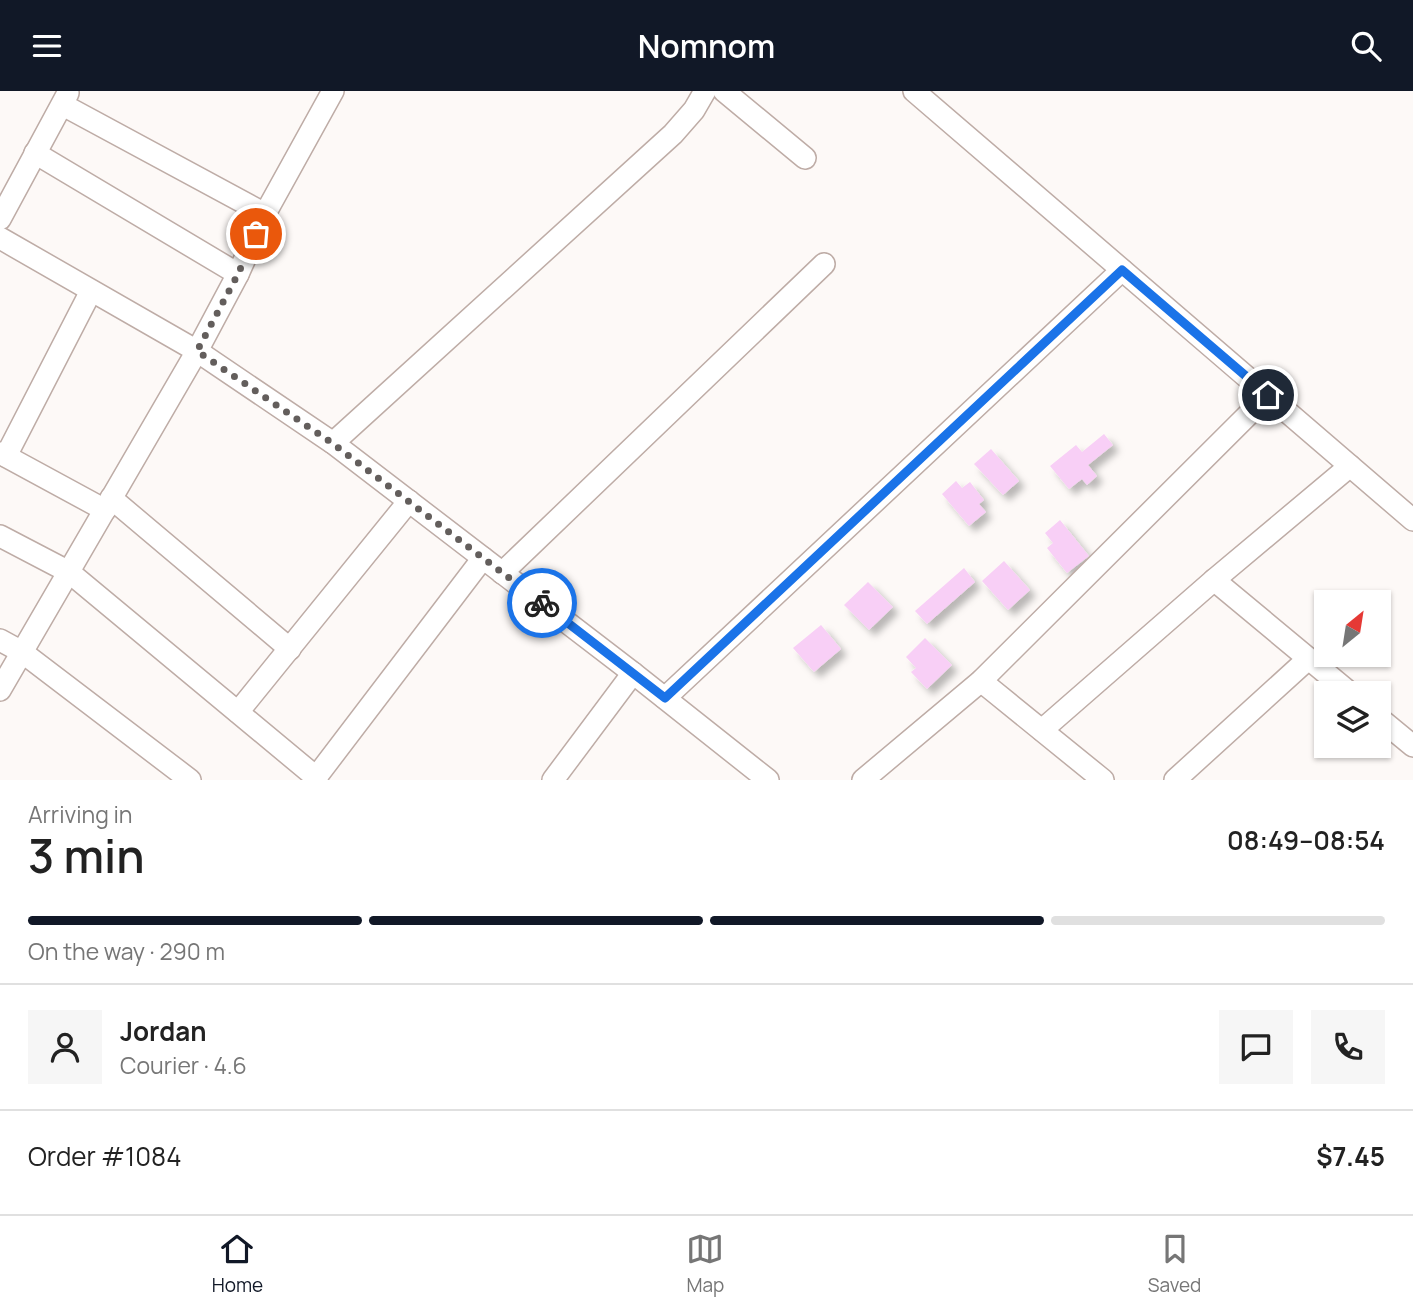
<!DOCTYPE html>
<html lang="en">
<head>
<meta charset="utf-8">
<style>
  :root { --surface:#fff; --page:#f6f6f6; --text:#222; --muted:#767676; --line:#e0e0e0; --accent:#111827 }
  body { margin:0; font-family:Manrope,sans-serif; background:var(--page); color:var(--text); height:100vh; display:flex; flex-direction:column; font-size:26px; white-space:nowrap }
  * { box-sizing:border-box; margin:0 }
  p { font-size:23px; color:var(--muted) }
  .icon { flex:none; width:38px; height:38px; fill:none; stroke:currentColor; stroke-width:2; stroke-linecap:round; stroke-linejoin:round }
  .map { position:relative; height:689px; overflow:hidden }
  .sheet { display:flex; flex-direction:column; background:var(--surface); flex:1 }
  .sheet>* { flex:none }
  .needle { width:46px; rotate:30deg }
  .tools { position:absolute; left:1314px; top:499px; display:grid; gap:14px }
  .tools a { display:grid; place-items:center; width:77px; height:77px; border-radius:0px; background:var(--surface); box-shadow:0 2px 5px #0004; font-size:35px }
  .pin { position:absolute; display:grid; place-items:center; width:60px; height:60px; color:#fff; margin:-30px; border:4px solid #fff; border-radius:50%; box-shadow:0 2px 7px #0007 }
  .courier { position:absolute; display:grid; place-items:center; width:70px; height:70px; margin:-35px; border:5px solid #1a73e8; border-radius:50%; background:#fff; color:#222; box-shadow:0 2px 9px #0007 }
  .head em { font-style:normal; font-weight:600 }
  .head div { display:flex; flex-direction:column-reverse }
  .head { display:flex; align-items:center; justify-content:space-between; height:119px; padding:0 28px }
  h1 { font-size:46px; font-weight:600; line-height:52px }
  .bar { display:grid; grid-template-columns:repeat(4,1fr); gap:10px 7px; align-content:center; height:84px; padding:0 28px }
  .bar i { height:9px; border-radius:5px; background:var(--line) }
  .bar .active { background:var(--accent) }
  .bar p { grid-column:span 4 }
  .line { display:flex; align-items:center; gap:18px; padding:0 28px; border-top:2px solid var(--line) }
  .line div { flex:1 }
  .round { display:grid; place-items:center; flex:none; width:74px; height:74px; border-radius:0px; background:var(--page) }
  header { display:flex; justify-content:space-between; align-items:center; height:91px; padding:0 28px; background:var(--accent); color:#fff; font-size:32px; font-weight:600 }
  .menu { display:flex; justify-content:space-around; align-items:center; height:98px; border-top:2px solid var(--line); background:var(--surface); font-size:19px; color:var(--muted) }
  .menu a { display:grid; justify-items:center; gap:4px }
  .menu .active { color:var(--accent) }
  .map>svg:first-child { display:block }
</style>
</head>
<body>
<header><svg class="icon" aria-label="menu" viewBox="0 0 24 24"><path d="M4 6h16M4 12h16M4 18h16"/></svg>Nomnom<svg class="icon" aria-label="search" viewBox="0 0 24 24"><circle cx="10" cy="10" r="6"/><path d="M15 15l6 6"/></svg></header>
<div class="map">
<svg width="1413" height="689" viewBox="0 0 1413 689">
  <defs>
    <filter id="shadow"><feDropShadow dx="6" dy="6" stdDeviation="3.5" flood-color="#0004"/></filter>
  </defs>
  <rect width="100%" height="100%" fill="#fdf9f7"/>
  <g fill="#f8cff6" filter="url(#shadow)">
    <polygon points="1104,343 1113,354 1088,374 1097,385 1087,394 1082,388 1069,398 1050,375 1076,354 1082,361"/>
    <polygon points="991,358 1019,390 1003,404 974,373"/>
    <polygon points="956,390 962,397 970,391 984,409 979,413 986,421 969,435 942,403"/>
    <polygon points="1060,429 1089,465 1067,482 1047,457 1053,452 1045,442"/>
    <polygon points="1004,470 1030,499 1008,519 982,490"/>
    <polygon points="964,477 975,491 927,533 915,520"/>
    <polygon points="868,491 893,516 869,539 844,514"/>
    <polygon points="821,534 841,558 814,581 793,557"/>
    <polygon points="925,547 952,574 927,598 911,581 916,577 906,566"/>
  </g>
  <g fill="none" stroke-linecap="round" stroke-linejoin="round">
    <defs>
      <g id="street">
        <polyline points="724,0 805,67"/>
        <polyline points="914,0 1413,429"/>
        <polyline points="63,14 265,123"/>
        <polyline points="35,62 238,183"/>
        <polyline points="0,128 68,2"/>
        <polyline points="0,147 197,260 333,352 633,582 768,689"/>
        <polyline points="333,352 673,43 694,19 705,0"/>
        <polyline points="0,362 105,419"/>
        <polyline points="6,365 91,200"/>
        <polyline points="111,407 290,558"/>
        <polyline points="0,445 69,481 317,687"/>
        <polyline points="502,482 824,173"/>
        <polyline points="1214,489 1350,602"/>
        <polyline points="0,549 22,561 190,689"/>
        <polyline points="981,590 1103,689"/>
        <polyline points="0,599 197,260 238,183 265,123 333,0"/>
        <polyline points="665,607 1122,179"/>
        <polyline points="238,621 409,410"/>
        <polyline points="1379,627 1413,655"/>
        <polyline points="1042,639 1214,489 1350,375"/>
        <polyline points="314,689 483,467"/>
        <polyline points="553,689 633,582"/>
        <polyline points="863,689 981,590 1268,304"/>
        <polyline points="1175,689 1308,568"/>
      </g>
    </defs>
    <use href="#street" stroke="#beaca6" stroke-width="24"/>
    <use href="#street" stroke="#fff" stroke-width="21"/>
  </g>
  <g fill="none" stroke-linecap="round" stroke-linejoin="round">
    <polyline stroke="#635e5c" stroke-width="7" stroke-dasharray="0 12.6" points="256,143 238,183 197,260 332,352 542,512"/>
    <polyline stroke="#1a73e8" stroke-width="9" points="542,512 665,607 1122,179 1268,304"/>
  </g>
</svg>
<div class="tools">
<a><svg class="needle" viewBox="-14 -14 28 28"><path d="M0-13l5 13h-10z" fill="#e53935"/><path d="M0 13l5-13h-10z" fill="#767676"/></svg></a>
<a><svg class="icon" aria-label="layers" viewBox="0 0 24 24"><path d="M12 4l9 5-9 5-9-5zM3 14l9 5 9-5"/></svg></a>
</div>
<div class="pin" style="left:256px;top:143px;background:#ea580c"><svg class="icon" aria-label="bag" viewBox="0 0 24 24"><path d="M5 8h14l-1 12H6zM9 8a3 3 0 0 1 6 0"/></svg></div>
<div class="pin" style="left:1268px;top:304px;background:#1f2937"><svg class="icon" aria-label="home" viewBox="0 0 24 24"><path d="M3 11l9-7 9 7M6 9v11h12V9"/></svg></div>
<div class="courier" style="left:542px;top:512px"><svg class="icon" aria-label="bike" viewBox="0 0 24 24"><circle cx="6" cy="16" r="4"/><circle cx="18" cy="16" r="4"/><path d="M6 16l4-8h5l3 8M10 8l3 8H6M13 5h3"/></svg></div>
</div>
<section class="sheet">
<div class="head"><div><h1>3 min</h1><p>Arriving in</p></div><em>08:49–08:54</em></div>
<div class="bar"><i class="active"></i><i class="active"></i><i class="active"></i><i></i><p>On the way · 290 m</p></div>
<div class="line" style="height:126px"><a class="round"><svg class="icon" aria-label="person" viewBox="0 0 24 24"><circle cx="12" cy="8" r="4"/><path d="M4 21q1-7 8-7t8 7"/></svg></a><div><b>Jordan</b><p>Courier · 4.6</p></div><a class="round"><svg class="icon" aria-label="chat" viewBox="0 0 24 24"><path d="M4 5h16v11H9l-5 4z"/></svg></a><a class="round"><svg class="icon" aria-label="phone" viewBox="0 0 24 24"><path d="M5 4h4l2 5-3 2q2 4 5 5l2-3 5 2v4C11 20 4 13 5 4z"/></svg></a></div>
<div class="line" style="height:91px"><div>Order #1084</div><b>$7.45</b></div>
</section>
<nav class="menu">
<a class="active"><svg class="icon" aria-label="home" viewBox="0 0 24 24"><path d="M3 11l9-7 9 7M6 9v11h12V9"/></svg>Home</a>
<a><svg class="icon" aria-label="map" viewBox="0 0 24 24"><path d="M3 6l6-2 6 2 6-2v14l-6 2-6-2-6 2zM9 4v14M15 6v14"/></svg>Map</a>
<a><svg class="icon" aria-label="saved" viewBox="0 0 24 24"><path d="M7 4h10v16l-5-4-5 4z"/></svg>Saved</a>
</nav>
</body>
</html>
